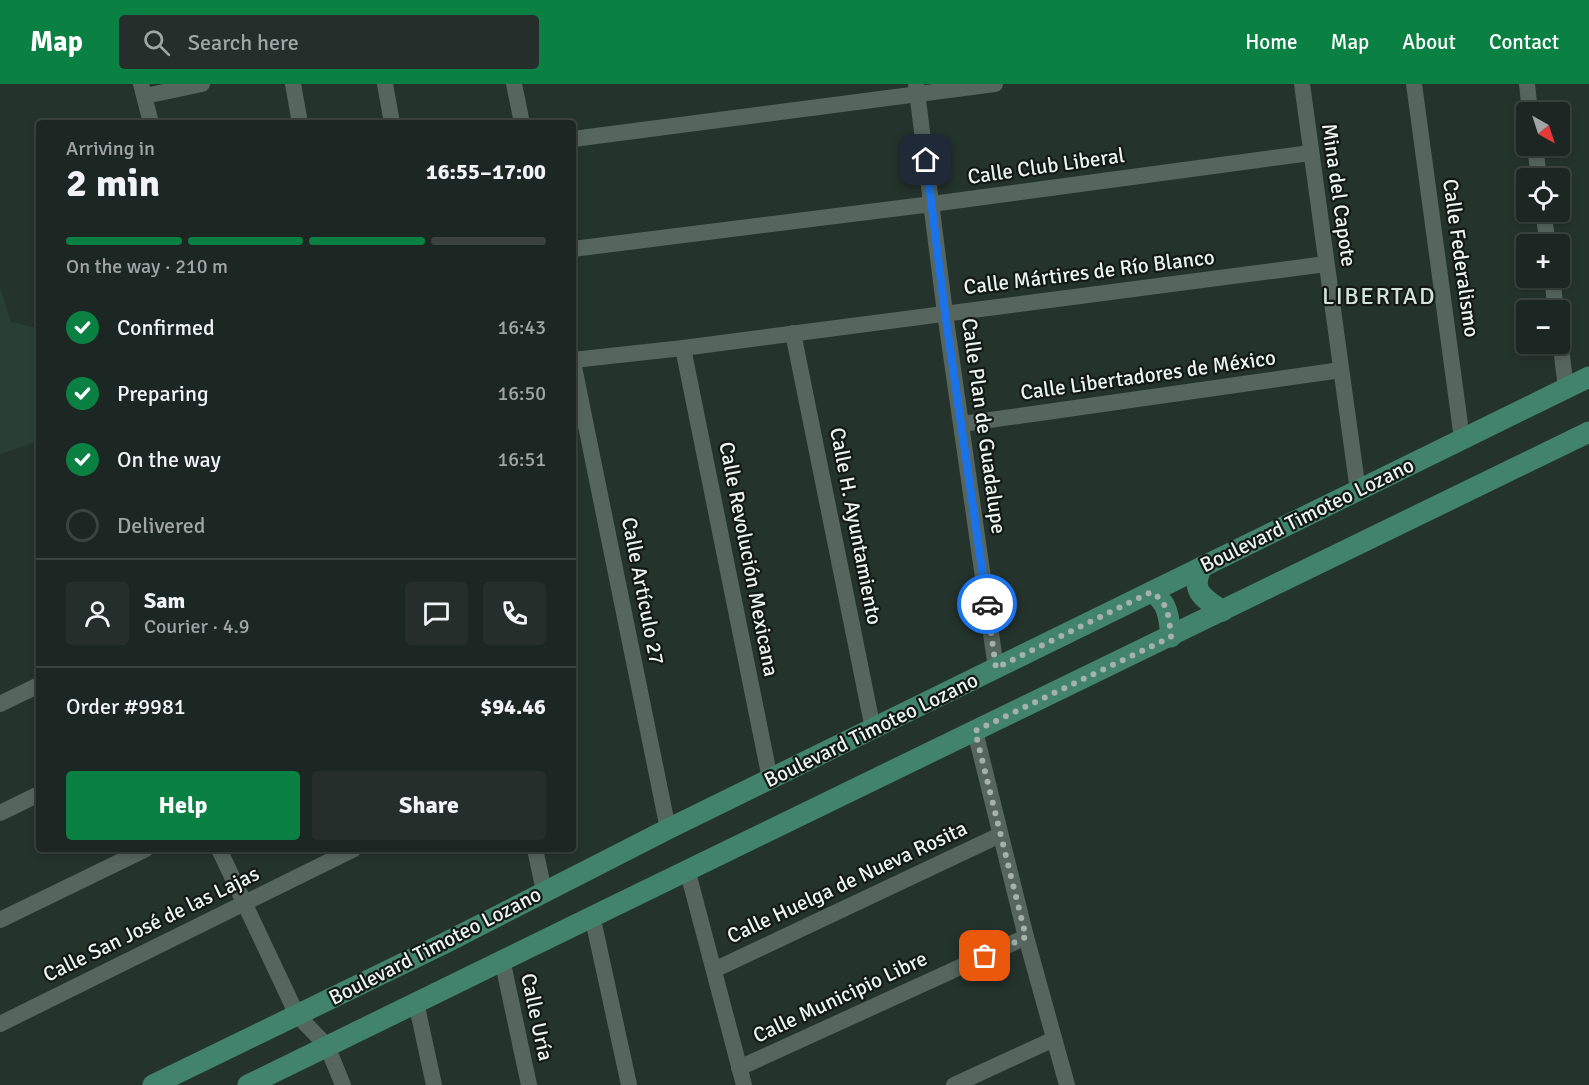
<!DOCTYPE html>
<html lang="en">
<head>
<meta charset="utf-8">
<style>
  :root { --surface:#1c2622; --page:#252e2a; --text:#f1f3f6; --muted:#a0a5a5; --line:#3a4340; --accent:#0b8043 }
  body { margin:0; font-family:Signika,sans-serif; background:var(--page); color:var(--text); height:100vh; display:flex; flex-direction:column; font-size:22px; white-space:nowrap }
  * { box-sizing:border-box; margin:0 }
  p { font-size:20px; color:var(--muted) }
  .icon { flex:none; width:33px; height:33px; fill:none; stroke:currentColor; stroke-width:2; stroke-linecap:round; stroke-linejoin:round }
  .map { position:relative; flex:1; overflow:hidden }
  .side { position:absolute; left:36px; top:36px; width:540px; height:732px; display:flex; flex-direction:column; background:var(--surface); border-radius:6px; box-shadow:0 3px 9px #0003,0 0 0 2px var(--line) }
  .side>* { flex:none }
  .needle { width:39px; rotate:141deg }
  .controls { position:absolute; left:1516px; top:18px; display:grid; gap:12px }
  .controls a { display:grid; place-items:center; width:54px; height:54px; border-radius:6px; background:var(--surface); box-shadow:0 3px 9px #0003,0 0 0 2px var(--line); font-size:30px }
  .pin { position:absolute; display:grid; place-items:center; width:51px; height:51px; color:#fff; margin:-26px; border-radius:12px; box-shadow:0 3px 9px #0006 }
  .courier { position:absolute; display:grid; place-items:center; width:60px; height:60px; margin:-30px; border:4px solid #1a73e8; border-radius:50%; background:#fff; color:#222; box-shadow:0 2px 8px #0007 }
  .overview em { font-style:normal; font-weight:800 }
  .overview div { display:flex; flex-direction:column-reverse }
  .overview { display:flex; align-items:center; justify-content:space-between; height:102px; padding:0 30px }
  h1 { font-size:39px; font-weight:800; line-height:45px }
  .bar { display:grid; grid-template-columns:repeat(4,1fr); gap:9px 6px; align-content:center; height:72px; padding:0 30px }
  .bar i { height:8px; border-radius:4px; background:var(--line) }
  .bar .on { background:var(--accent) }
  .bar p { grid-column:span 4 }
  .line { display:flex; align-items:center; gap:15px; padding:0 30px; border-top:2px solid var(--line) }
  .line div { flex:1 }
  .round { display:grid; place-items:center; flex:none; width:63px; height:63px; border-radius:6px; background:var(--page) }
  ol { padding:0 30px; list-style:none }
  li { display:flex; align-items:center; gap:18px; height:66px }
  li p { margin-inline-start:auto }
  li .icon { padding:6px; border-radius:50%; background:var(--accent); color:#fff; stroke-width:4 }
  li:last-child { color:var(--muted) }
  li i { width:33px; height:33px; border:3px solid var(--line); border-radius:50% }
  .primary-button { display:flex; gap:12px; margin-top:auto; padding:12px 30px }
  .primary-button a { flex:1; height:69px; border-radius:6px; background:var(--accent); color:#fff; font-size:24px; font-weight:800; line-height:69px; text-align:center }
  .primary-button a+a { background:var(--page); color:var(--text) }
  header { display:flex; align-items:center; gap:36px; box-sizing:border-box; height:84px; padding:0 30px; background:var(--accent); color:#fff }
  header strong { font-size:28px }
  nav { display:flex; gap:33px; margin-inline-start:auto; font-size:21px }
  .search { width:420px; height:54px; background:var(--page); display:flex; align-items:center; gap:15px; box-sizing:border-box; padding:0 21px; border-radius:6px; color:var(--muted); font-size:22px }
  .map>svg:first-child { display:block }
</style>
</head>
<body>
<header>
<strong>Map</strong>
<div class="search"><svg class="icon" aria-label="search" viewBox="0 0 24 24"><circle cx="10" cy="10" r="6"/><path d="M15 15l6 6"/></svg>Search here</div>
<nav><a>Home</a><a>Map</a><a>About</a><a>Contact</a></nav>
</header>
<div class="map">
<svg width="1589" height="1001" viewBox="0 0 1589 1001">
  <rect width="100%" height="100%" fill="#25332d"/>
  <polygon fill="#293f35" points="0,203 11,238 39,244 39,357 0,370"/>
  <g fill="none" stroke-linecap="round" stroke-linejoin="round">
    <g stroke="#56655e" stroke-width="16">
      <polyline points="141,0 151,39"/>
      <polyline points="293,0 300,39"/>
      <polyline points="385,0 392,39"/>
      <polyline points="514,0 522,39"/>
      <polyline points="916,0 945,229 996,584"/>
      <polyline points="1302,0 1358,407"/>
      <polyline points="1414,0 1462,355"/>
      <polyline points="1527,0 1530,28"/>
      <polyline points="145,12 202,0"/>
      <polyline points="573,55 995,0"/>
      <polyline points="1535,62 1539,94"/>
      <polyline points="1543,128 1548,160"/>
      <polyline points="573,165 932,120 1310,69"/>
      <polyline points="1552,194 1556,226"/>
      <polyline points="793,249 873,645"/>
      <polyline points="1560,256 1566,304"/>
      <polyline points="683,264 770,695"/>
      <polyline points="573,276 683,264 1326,180"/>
      <polyline points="573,278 668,745"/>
      <polyline points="962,340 1341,286"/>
      <polyline points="0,620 39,601"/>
      <polyline points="975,647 1026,853 1067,1001"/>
      <polyline points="0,729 39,710"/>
      <polyline points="219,765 297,931 327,962 343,1001"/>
      <polyline points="535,765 544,807"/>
      <polyline points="687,785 744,1001"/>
      <polyline points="592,831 629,1001"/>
      <polyline points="0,836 146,765"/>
      <polyline points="502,875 529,1001"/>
      <polyline points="714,886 1000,751"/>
      <polyline points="416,918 434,1001"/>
      <polyline points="0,940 354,765"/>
      <polyline points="739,984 1026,853"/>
      <polyline points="954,1001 1054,955"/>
    </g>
    <g stroke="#41836c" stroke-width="21">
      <path d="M1203,482C1188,506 1204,515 1223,527"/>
      <path d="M1151,508C1169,518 1169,535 1171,553"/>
      <polyline points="153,1001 445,859 668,745 1589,293"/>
      <path d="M248,1001C694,781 1144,568 1589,348"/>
    </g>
  </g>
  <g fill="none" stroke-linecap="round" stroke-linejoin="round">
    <path stroke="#a6b0ac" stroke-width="6" stroke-dasharray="0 10.8" d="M985,872L1026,853L975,647L1171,553C1169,535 1169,518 1151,508L996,584L987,520"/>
    <polyline stroke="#1a73e8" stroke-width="8" points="926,76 945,229 987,520"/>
  </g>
  <g text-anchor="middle" stroke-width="4.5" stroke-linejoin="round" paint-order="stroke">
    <g font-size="21" fill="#ebf4f0" stroke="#131916">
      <text transform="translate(1046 82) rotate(-8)" y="7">Calle Club Liberal</text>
      <text transform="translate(1339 111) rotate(82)" y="7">Mina del Capote</text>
      <text transform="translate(1461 174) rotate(82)" y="7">Calle Federalismo</text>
      <text transform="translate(1089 188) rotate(-7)" y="7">Calle Mártires de Río Blanco</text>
      <text transform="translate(1148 291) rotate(-8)" y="7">Calle Libertadores de México</text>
      <text transform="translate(984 342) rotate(82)" y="7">Calle Plan de Guadalupe</text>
      <text transform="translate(1307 431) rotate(-26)" y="7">Boulevard Timoteo Lozano</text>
      <text transform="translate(856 442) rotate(79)" y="7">Calle H. Ayuntamiento</text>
      <text transform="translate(749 475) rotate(79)" y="7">Calle Revolución Mexicana</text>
      <text transform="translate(643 507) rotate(79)" y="7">Calle Artículo 27</text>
      <text transform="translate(871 646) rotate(-26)" y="7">Boulevard Timoteo Lozano</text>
      <text transform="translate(847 798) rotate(-25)" y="7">Calle Huelga de Nueva Rosita</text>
      <text transform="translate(151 840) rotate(-26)" y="7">Calle San José de las Lajas</text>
      <text transform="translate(435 862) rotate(-27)" y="7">Boulevard Timoteo Lozano</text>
      <text transform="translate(840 913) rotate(-25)" y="7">Calle Municipio Libre</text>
      <text transform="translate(537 933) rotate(78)" y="7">Calle Uría</text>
    </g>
    <g font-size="24" letter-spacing="1.5" fill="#d1e3db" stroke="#131916">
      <text x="1379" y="220">LIBERTAD</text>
    </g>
  </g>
</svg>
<div class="controls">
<a><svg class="needle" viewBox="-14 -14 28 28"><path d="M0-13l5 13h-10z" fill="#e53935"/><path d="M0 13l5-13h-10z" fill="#a0a5a5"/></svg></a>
<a><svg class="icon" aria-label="locate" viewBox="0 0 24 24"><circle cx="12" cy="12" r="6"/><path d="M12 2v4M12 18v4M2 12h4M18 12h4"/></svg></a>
<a>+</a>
<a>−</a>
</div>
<div class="pin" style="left:985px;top:872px;background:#ea580c"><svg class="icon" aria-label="bag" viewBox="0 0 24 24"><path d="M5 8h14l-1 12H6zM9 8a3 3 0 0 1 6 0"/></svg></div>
<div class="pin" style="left:926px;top:76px;background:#1f2937"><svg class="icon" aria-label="home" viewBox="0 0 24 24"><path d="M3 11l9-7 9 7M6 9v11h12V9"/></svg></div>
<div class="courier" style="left:987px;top:520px"><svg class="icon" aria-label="car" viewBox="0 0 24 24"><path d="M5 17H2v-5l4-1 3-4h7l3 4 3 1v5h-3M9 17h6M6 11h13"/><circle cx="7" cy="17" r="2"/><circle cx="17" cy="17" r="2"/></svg></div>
<section class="side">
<div class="overview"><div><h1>2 min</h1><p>Arriving in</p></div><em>16:55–17:00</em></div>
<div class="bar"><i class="on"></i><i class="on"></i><i class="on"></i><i></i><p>On the way · 210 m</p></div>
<ol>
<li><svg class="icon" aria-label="check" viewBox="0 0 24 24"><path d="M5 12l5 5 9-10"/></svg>Confirmed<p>16:43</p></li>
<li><svg class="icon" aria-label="check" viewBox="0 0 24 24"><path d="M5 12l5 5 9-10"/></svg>Preparing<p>16:50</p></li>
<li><svg class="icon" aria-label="check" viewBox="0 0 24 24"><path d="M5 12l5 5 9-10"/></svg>On the way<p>16:51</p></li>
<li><i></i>Delivered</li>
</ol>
<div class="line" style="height:108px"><a class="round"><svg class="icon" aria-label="person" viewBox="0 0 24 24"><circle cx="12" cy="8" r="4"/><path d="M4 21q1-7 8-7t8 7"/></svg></a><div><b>Sam</b><p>Courier · 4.9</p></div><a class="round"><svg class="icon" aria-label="chat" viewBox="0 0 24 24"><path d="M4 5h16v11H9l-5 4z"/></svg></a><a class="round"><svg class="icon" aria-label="phone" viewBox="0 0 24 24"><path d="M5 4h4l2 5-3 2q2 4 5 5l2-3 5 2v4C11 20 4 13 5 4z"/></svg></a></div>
<div class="line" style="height:78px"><div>Order #9981</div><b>$94.46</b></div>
<div class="primary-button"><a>Help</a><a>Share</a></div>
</section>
</div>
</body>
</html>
